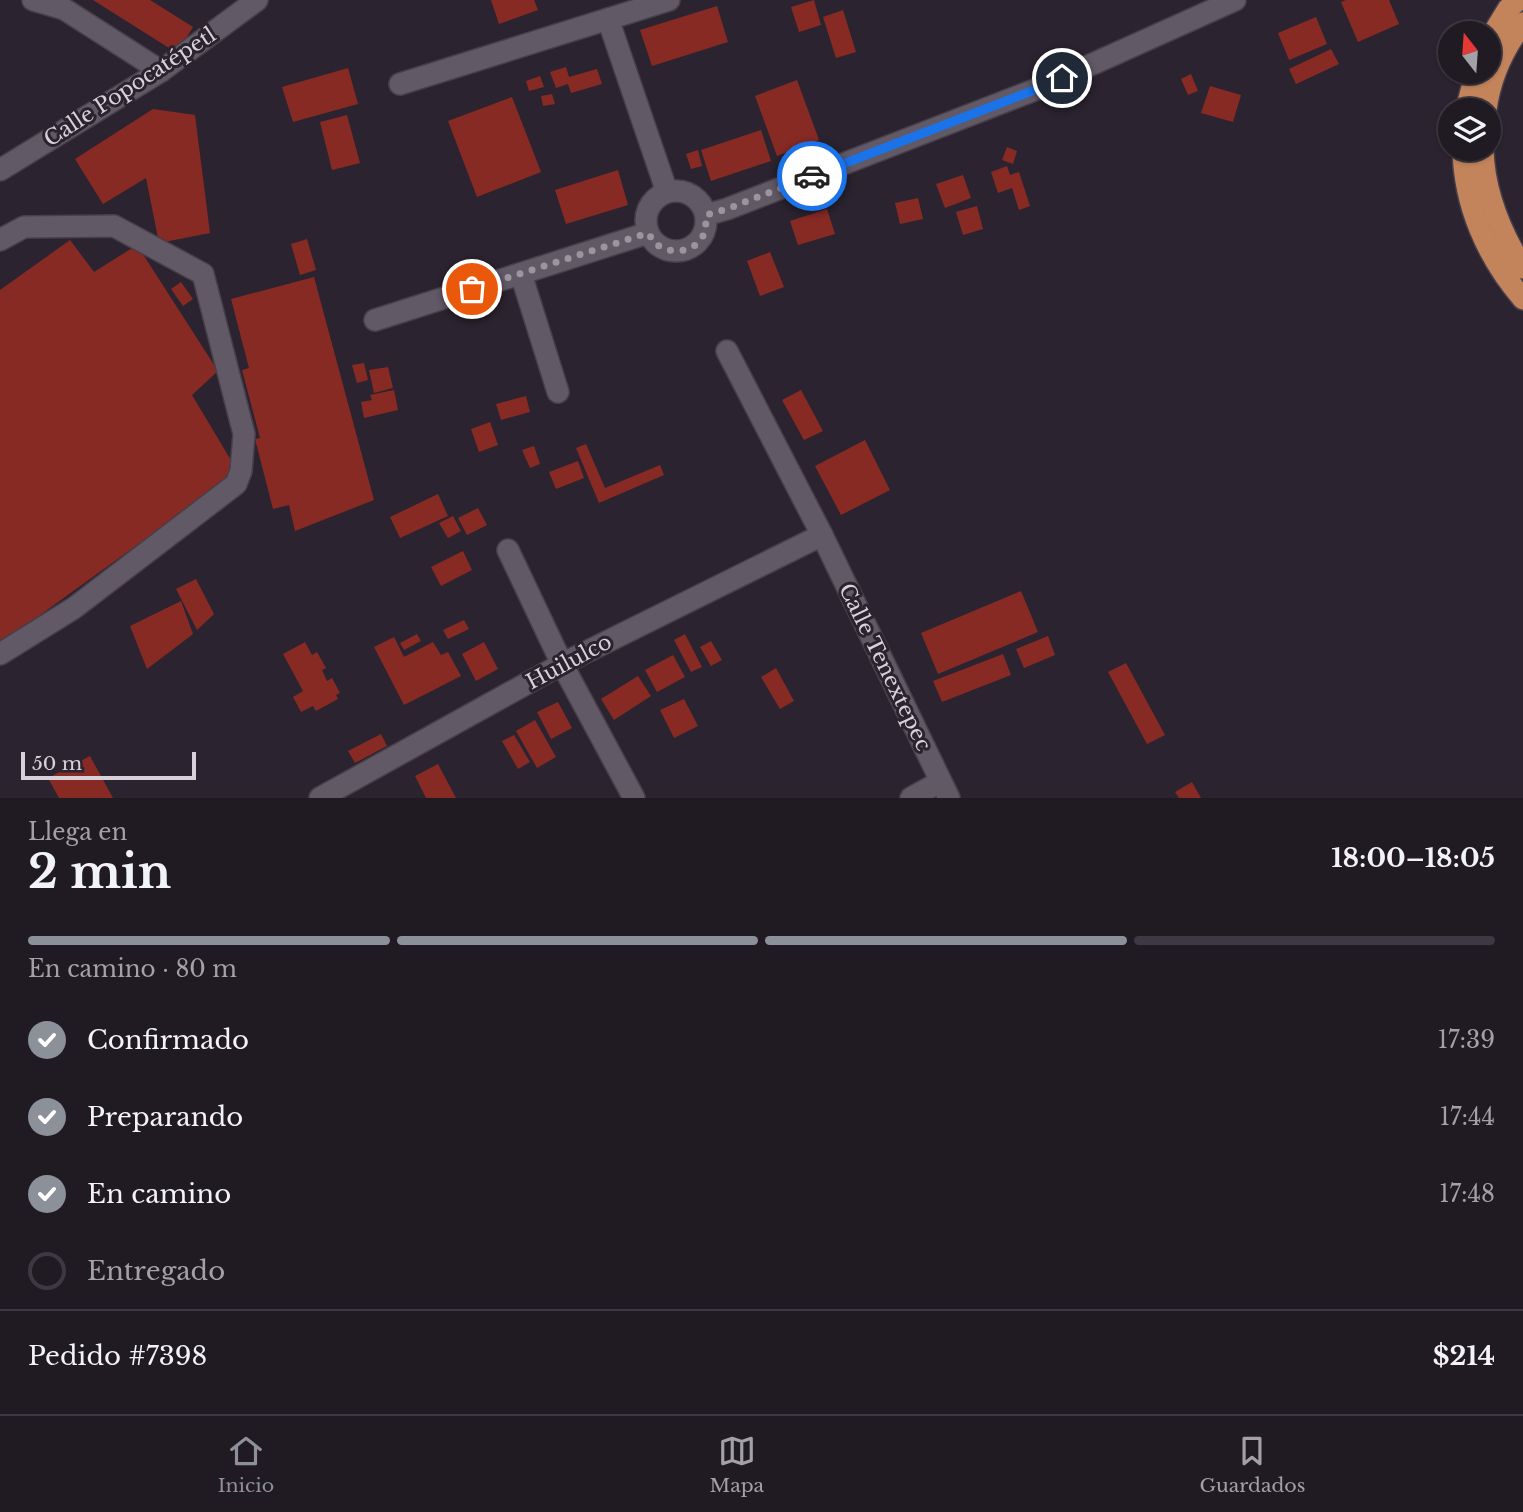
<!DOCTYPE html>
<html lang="es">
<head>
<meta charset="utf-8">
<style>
  :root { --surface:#201a23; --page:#2d2730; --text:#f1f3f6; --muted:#a2a1a6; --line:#3d3841; --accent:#8c9099 }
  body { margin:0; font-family:"Libre Baskerville",serif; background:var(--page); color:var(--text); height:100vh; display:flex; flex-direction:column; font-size:26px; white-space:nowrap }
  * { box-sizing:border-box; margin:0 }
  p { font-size:23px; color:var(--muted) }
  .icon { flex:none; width:38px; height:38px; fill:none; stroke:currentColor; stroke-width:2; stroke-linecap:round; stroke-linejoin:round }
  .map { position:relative; height:798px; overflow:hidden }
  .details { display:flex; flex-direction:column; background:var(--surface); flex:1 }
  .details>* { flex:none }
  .needle { width:46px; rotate:343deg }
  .buttons { position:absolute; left:1438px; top:21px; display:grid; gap:14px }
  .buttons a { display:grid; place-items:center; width:63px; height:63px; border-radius:50%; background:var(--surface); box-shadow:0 2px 5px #0004,0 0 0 2px var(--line); font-size:35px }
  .scale { position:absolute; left:21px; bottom:18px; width:175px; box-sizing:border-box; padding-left:7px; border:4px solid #d7d2da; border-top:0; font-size:19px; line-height:24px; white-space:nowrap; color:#d7d2da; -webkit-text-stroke:5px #2b232f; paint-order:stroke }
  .pin { position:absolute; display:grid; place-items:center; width:60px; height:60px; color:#fff; margin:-30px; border:4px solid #fff; border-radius:50%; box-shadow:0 2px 7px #0007 }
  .courier { position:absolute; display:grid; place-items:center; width:70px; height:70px; margin:-35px; border:5px solid #1a73e8; border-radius:50%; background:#fff; color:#222; box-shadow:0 2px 9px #0007 }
  .headline em { font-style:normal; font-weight:700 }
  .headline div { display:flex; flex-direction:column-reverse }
  .headline { display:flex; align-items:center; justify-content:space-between; height:119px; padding:0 28px }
  h1 { font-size:46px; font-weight:700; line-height:52px }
  .bar { display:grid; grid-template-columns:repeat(4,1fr); gap:10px 7px; align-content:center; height:84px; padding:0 28px }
  .bar i { height:9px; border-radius:5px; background:var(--line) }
  .bar .active { background:var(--accent) }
  .bar p { grid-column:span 4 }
  .line { display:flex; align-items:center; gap:18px; padding:0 28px; border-top:2px solid var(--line) }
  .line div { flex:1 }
  ol { padding:0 28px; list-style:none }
  li { display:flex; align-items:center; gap:21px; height:77px }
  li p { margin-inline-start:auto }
  li .icon { padding:7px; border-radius:50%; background:var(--accent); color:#fff; stroke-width:4 }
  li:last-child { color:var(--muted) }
  li i { width:38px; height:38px; border:4px solid var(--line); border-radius:50% }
  .tabs { display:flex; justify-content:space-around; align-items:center; height:98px; border-top:2px solid var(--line); background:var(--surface); font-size:19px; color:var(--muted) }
  .tabs a { display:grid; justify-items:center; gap:4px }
  .tabs .active { color:var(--accent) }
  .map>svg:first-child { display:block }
</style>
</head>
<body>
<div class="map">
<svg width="1523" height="798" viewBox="0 0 1523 798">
  <rect width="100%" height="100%" fill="#2b232f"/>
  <g fill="#882a24">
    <polygon points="93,0 150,0 193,27 177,53"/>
    <polygon points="491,0 534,0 538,10 499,24"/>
    <polygon points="814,0 821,25 799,32 791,7"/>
    <polygon points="1346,0 1389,0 1399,24 1358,42 1341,2"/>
    <polygon points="717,6 728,42 652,66 640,30"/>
    <polygon points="843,10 856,52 836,58 823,17"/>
    <polygon points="1316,17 1327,44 1289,60 1278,33"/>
    <polygon points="1331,49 1339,64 1296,84 1289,69"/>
    <polygon points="566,67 569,77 597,69 602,84 571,93 568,84 556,88 550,72"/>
    <polygon points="348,68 358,104 293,122 282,87"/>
    <polygon points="1191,74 1198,91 1188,95 1181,79"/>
    <polygon points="540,76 544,87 529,91 526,81"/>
    <polygon points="797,80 819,140 777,156 755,96"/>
    <polygon points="1210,86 1241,95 1233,122 1201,113"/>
    <polygon points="552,94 555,104 543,106 541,96"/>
    <polygon points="512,97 541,172 477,197 448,121"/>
    <polygon points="153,109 195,115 210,233 159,243 146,178 103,204 75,159"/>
    <polygon points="347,115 360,163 332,170 320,122"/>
    <polygon points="761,130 771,161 711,181 701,150"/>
    <polygon points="1007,147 1017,151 1013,164 1002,160"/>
    <polygon points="698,150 702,166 691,169 686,154"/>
    <polygon points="1007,166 1010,175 1019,172 1030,206 1019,210 1012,188 998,193 991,172"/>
    <polygon points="618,170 628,205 566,224 555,190"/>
    <polygon points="963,175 971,198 945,208 936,184"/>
    <polygon points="918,198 923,219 900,224 895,203"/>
    <polygon points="977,206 983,229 963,235 956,212"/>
    <polygon points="827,209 835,234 798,245 790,221"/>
    <polygon points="307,239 316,270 300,275 291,244"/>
    <polygon points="70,240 94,272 137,245 218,371 192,395 238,472 0,644 0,290"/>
    <polygon points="770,252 784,287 760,296 747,261"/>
    <polygon points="314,277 374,500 295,531 289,505 273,509 255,439 260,438 242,370 249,368 231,299"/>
    <polygon points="181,282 193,299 183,306 171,289"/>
    <polygon points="364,363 368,380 357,383 352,365"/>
    <polygon points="388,367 393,388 374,393 369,370"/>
    <polygon points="394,390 398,410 364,418 361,402 372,400 370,395"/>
    <polygon points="801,390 823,431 804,440 782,400"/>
    <polygon points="526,396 530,412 501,420 496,404"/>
    <polygon points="490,422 498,445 479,452 471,429"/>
    <polygon points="865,440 890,490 841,515 815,466"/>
    <polygon points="586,444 605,488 660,465 664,475 599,503 576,448"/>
    <polygon points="534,446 540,464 530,468 522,450"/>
    <polygon points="578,461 584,478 556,489 549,472"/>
    <polygon points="438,494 448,516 400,538 390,517"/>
    <polygon points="478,508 487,525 467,535 458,518"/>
    <polygon points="453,516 461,531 448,538 439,523"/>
    <polygon points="463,551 472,570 441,586 431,567"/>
    <polygon points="196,579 214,614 197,630 176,589"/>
    <polygon points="1021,591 1038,632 938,674 921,633"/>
    <polygon points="181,601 193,634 147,669 130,626"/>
    <polygon points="464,620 469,629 448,639 443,630"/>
    <polygon points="417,634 421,641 404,650 400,643"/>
    <polygon points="685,634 702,667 691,672 674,640"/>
    <polygon points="1048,636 1055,655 1024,668 1016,649"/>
    <polygon points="394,637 404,657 433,642 441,655 448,652 461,676 404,705 374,647"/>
    <polygon points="711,641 722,660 711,666 700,647"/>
    <polygon points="305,642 312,655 317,652 326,668 322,670 327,681 332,678 340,693 336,695 338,699 316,711 313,706 301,712 293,697 303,691 283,654"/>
    <polygon points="484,642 498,669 476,681 462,654"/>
    <polygon points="1003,654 1011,675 942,702 933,681"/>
    <polygon points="673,655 685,677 657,692 645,670"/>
    <polygon points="1126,663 1165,735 1147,744 1108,672"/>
    <polygon points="776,668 794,701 780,709 761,677"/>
    <polygon points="638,676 651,696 614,720 601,699"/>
    <polygon points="684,699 698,726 674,738 660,710"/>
    <polygon points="558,702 572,728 551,739 537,712"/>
    <polygon points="535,720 556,757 537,768 516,731"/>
    <polygon points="381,734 387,746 355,763 348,751"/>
    <polygon points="514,735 530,762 518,769 502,741"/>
    <polygon points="90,756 113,798 59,798 48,778"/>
    <polygon points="438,764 456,798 426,798 415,776"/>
    <polygon points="1192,782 1201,798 1179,798 1175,792"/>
  </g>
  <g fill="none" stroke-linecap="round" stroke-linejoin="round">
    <defs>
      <g id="minor">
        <polyline points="33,0 64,9 161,71"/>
        <polyline points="608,19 667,192"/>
        <polyline points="400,84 669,0"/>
        <polyline points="0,170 161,71 257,0"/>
        <circle cx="676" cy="221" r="30"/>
        <polyline points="706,215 727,209 1037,89 1235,0"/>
        <polyline points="0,240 24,227 114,226 203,274 244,434 241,471 236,484 74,608 0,654"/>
        <polyline points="521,274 558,392"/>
        <polyline points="375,320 648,233"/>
        <polyline points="727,351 822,535 949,798"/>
        <polyline points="508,550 562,664 634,798"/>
        <polyline points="320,798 562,664 822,535"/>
        <polyline points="911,798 940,782"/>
      </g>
      <g id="highway">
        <polyline points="1489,40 1508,9 1518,0"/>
        <polyline points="1466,110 1476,72"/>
        <path d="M1486,110C1490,79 1504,48 1523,23"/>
        <path d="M1463,149C1464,205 1487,257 1523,299"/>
        <path d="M1483,149C1484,192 1500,231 1523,268"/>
      </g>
    </defs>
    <use href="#minor" stroke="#473f4a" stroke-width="24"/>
    <use href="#highway" stroke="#473f4a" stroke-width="24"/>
    <use href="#minor" stroke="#625967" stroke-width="21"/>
    <use href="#highway" stroke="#c3845b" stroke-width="21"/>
  </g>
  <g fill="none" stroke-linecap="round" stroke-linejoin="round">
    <path stroke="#9b959e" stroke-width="7" stroke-dasharray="0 12.6" d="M472,289L648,233C651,237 652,240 655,243C668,255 692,253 702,238C706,230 706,223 706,215L727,209L812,176"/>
    <polyline stroke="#1a73e8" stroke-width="9" points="812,176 1037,89 1062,78"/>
  </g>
  <g text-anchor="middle" stroke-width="6" stroke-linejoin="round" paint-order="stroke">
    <g font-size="21" fill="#d7d2da" stroke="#2b232f">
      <text transform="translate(130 87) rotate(-33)" y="7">Calle Popocatépetl</text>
      <text transform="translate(569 662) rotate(-28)" y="7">Huilulco</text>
      <text transform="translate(885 667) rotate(64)" y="7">Calle Tenextepec</text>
    </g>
  </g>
</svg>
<div class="buttons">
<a><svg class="needle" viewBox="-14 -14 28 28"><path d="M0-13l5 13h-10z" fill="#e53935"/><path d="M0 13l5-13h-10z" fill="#a2a1a6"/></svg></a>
<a><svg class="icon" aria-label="layers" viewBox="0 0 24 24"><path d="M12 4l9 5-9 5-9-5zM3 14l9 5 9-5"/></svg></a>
</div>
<div class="scale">50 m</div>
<div class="pin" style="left:472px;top:289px;background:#ea580c"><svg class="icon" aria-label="bag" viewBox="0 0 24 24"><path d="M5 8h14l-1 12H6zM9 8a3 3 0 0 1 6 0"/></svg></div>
<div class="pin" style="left:1062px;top:78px;background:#1f2937"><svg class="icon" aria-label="home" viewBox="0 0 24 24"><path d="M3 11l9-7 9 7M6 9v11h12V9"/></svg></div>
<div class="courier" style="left:812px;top:176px"><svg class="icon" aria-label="car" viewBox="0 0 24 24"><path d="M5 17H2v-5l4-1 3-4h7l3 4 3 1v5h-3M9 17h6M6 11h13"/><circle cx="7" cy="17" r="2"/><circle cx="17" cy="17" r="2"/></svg></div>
</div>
<section class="details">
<div class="headline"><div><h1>2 min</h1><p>Llega en</p></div><em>18:00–18:05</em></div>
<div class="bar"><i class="active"></i><i class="active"></i><i class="active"></i><i></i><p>En camino · 80 m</p></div>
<ol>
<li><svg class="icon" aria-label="check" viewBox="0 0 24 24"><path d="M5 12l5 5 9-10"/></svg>Confirmado<p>17:39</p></li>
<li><svg class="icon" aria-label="check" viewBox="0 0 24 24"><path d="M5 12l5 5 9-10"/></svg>Preparando<p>17:44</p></li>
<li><svg class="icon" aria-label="check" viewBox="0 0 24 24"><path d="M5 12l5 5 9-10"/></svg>En camino<p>17:48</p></li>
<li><i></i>Entregado</li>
</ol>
<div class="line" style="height:91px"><div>Pedido #7398</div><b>$214</b></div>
</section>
<nav class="tabs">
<a class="active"><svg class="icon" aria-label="home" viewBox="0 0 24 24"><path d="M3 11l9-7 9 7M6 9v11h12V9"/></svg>Inicio</a>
<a><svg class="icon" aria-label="map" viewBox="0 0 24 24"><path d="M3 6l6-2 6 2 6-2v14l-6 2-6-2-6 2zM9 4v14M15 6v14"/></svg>Mapa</a>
<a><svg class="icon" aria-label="saved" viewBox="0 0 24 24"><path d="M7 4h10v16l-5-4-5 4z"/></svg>Guardados</a>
</nav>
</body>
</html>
